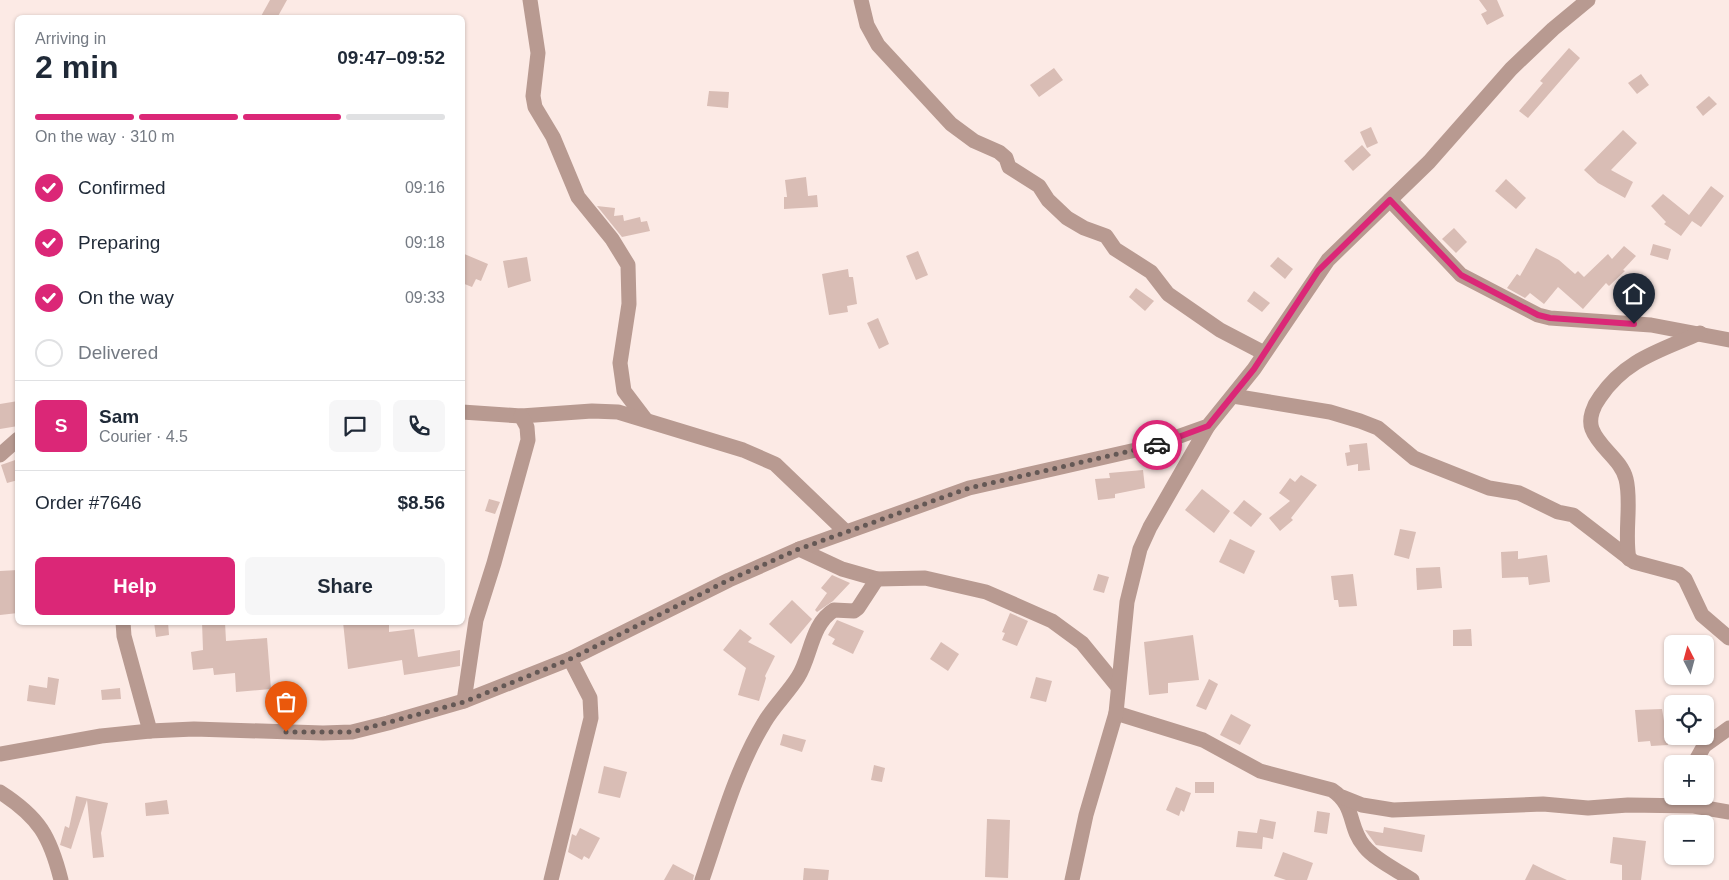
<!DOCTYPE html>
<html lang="en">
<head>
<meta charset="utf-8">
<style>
  :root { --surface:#fff; --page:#f6f6f7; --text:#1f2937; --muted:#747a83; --line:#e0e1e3; --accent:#db2777 }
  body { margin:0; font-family:Helvetica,sans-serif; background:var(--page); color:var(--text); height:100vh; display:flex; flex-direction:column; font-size:19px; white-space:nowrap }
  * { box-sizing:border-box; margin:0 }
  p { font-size:16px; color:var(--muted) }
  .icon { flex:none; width:28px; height:28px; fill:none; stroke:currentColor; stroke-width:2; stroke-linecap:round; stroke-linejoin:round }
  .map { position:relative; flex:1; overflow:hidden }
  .side { position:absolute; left:15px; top:15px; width:450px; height:610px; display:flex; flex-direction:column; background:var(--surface); border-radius:8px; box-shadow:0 1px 4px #0004 }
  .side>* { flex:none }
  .needle { width:32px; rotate:354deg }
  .controls { position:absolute; left:1664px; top:635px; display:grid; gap:10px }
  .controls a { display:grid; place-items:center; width:50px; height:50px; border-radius:8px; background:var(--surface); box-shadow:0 1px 4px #0004; font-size:25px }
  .pin { position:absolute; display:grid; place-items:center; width:42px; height:42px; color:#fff; margin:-51px -21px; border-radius:50% 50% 50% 0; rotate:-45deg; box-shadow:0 0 5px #0007 }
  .pin .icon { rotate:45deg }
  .courier { position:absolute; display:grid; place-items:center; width:50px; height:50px; margin:-25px; border:4px solid #db2777; border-radius:50%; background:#fff; color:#222; box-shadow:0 1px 6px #0007 }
  .headline em { font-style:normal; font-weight:700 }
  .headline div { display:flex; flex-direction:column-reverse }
  .headline { display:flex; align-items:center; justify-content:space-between; height:85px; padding:0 20px }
  h1 { font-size:32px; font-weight:700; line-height:38px }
  .bar { display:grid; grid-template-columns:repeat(4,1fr); gap:8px 5px; align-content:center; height:60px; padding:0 20px }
  .bar i { height:6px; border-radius:4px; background:var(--line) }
  .bar .selected { background:var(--accent) }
  .bar p { grid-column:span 4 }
  .line { display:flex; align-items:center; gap:12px; padding:0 20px; border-top:1px solid var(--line) }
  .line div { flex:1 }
  .round { display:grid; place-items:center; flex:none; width:52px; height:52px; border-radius:8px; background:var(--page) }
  ol { padding:0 20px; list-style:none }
  li { display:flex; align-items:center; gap:15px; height:55px }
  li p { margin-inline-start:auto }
  li .icon { padding:5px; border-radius:50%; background:var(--accent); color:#fff; stroke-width:4 }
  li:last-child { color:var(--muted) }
  li i { width:28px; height:28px; border:2px solid var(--line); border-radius:50% }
  .button { display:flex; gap:10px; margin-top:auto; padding:10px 20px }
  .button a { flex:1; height:58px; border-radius:8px; background:var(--accent); color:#fff; font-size:20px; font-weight:700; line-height:58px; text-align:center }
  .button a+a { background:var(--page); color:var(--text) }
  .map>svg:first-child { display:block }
</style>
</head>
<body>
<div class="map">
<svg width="1729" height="880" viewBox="0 0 1729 880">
  <rect width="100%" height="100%" fill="#fceae5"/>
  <g fill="#d9bdb5">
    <polygon points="270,0 287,0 277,18 260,18"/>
    <polygon points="1479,0 1497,0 1504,16 1487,25 1481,14 1487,11"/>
    <polygon points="1569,48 1580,58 1528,118 1519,111 1543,83 1540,81"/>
    <polygon points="1054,68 1063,80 1039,97 1030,85"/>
    <polygon points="1641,74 1649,85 1637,94 1628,83"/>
    <polygon points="709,91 729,92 728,108 707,106"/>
    <polygon points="1709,96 1717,104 1703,116 1696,107"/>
    <polygon points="1371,127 1378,143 1367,148 1360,132"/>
    <polygon points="1623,130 1637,143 1611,170 1633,182 1625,198 1598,183 1584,170"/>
    <polygon points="1362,145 1371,155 1353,171 1344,161"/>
    <polygon points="806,177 808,196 817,195 818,207 784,209 784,197 787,197 785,180"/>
    <polygon points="1506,179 1526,198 1516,209 1495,191"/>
    <polygon points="1711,186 1724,196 1701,227 1692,221 1681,236 1664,224 1666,222 1651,206 1663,194 1689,215"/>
    <polygon points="597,206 615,208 614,216 623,215 624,221 640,217 641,222 647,221 650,231 622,237"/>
    <polygon points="1454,228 1467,242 1456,253 1442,239"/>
    <polygon points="1653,244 1671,249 1668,260 1650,255"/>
    <polygon points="1624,246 1636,256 1623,270 1625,271 1609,286 1606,283 1583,309 1558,287 1544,304 1530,293 1525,298 1507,288 1517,274 1520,276 1536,248 1559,260 1575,274 1578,271 1584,277 1608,254 1612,259"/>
    <polygon points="918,251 928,275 916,280 906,256"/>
    <polygon points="462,253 488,264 481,281 476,279 472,287 462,283"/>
    <polygon points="527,257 531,281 508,288 503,261"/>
    <polygon points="1278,257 1293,269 1285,279 1270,266"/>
    <polygon points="848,269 849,277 853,277 857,304 847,306 848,312 829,315 822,274"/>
    <polygon points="1136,288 1154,301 1145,311 1129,297"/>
    <polygon points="1254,291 1270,303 1262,312 1247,301"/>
    <polygon points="878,318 889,344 879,349 867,323"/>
    <polygon points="18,401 18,426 0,429 0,404"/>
    <polygon points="1367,443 1370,470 1358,471 1358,464 1347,466 1345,453 1350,452 1349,445"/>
    <polygon points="18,459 18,480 7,483 1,465"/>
    <polygon points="1143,470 1145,488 1115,494 1115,498 1098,500 1095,479 1110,478 1109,473"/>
    <polygon points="1301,475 1317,485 1291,518 1293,520 1280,531 1269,518 1290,501 1279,493 1290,478 1295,482"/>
    <polygon points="1202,489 1230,511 1214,533 1185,510"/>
    <polygon points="489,499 500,502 495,514 485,511"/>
    <polygon points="1244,500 1262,514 1251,527 1233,513"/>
    <polygon points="1400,529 1416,532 1409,559 1394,555"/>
    <polygon points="1230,539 1255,551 1244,574 1219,562"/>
    <polygon points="1518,551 1518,559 1547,555 1550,582 1529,585 1528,577 1502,578 1501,552"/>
    <polygon points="1440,567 1442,588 1417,590 1416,568"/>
    <polygon points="18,570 18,613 0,615 0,571"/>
    <polygon points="1098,574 1109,577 1104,593 1093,590"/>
    <polygon points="1353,574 1357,606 1339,607 1338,600 1334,600 1331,576"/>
    <polygon points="832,575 850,583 833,601 817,612 815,610 827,593 821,588"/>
    <polygon points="792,600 812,619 791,644 769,624"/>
    <polygon points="1010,613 1028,621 1017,646 1002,640 1005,633 1002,632"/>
    <polygon points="837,620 864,631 853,654 832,644 835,639 828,635"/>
    <polygon points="154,622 168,622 169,635 156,637"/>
    <polygon points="202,622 225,622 226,641 267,638 271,689 236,692 235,673 214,675 213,668 193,670 191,652 203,650"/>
    <polygon points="343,622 389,622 389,632 414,629 418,657 460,650 460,666 404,675 402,660 348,669"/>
    <polygon points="740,629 752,638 748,642 775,656 765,676 766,678 759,701 738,695 746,668 723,650"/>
    <polygon points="1471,629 1472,646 1453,646 1453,630"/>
    <polygon points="1193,635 1199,680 1168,683 1168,693 1149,695 1144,642"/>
    <polygon points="941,642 959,654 948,671 930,659"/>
    <polygon points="48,677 59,679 55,705 27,701 29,685 47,688"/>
    <polygon points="1036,677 1052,681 1046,702 1030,698"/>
    <polygon points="1209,679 1218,684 1206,710 1196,706"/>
    <polygon points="120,688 121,699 102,700 101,690"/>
    <polygon points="1662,709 1668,745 1651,746 1650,741 1638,742 1635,710"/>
    <polygon points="1231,714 1251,725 1240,745 1220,735"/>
    <polygon points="783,734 806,740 802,752 780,745"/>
    <polygon points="874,765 885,768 882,782 871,780"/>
    <polygon points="604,766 627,772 620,798 598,793"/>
    <rect x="1195" y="782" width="19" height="11"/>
    <polygon points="1176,787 1191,793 1184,812 1181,810 1179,816 1166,810"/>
    <polygon points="76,796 108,803 101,833 104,857 93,858 87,800 77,830 74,829 77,830 71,849 60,845 65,826 69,828"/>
    <polygon points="167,800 169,814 146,816 145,803"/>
    <polygon points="1317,811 1330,813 1327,834 1314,832"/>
    <polygon points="987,819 1010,820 1008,878 985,877"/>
    <polygon points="1260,819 1276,822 1273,839 1263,837 1262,849 1236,847 1238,831 1257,833"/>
    <polygon points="1384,827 1425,835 1422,852 1376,845 1365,830 1383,833"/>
    <polygon points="580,828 600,838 589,859 584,856 582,860 568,852 572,834 576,836"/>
    <polygon points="1613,837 1646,841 1641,880 1622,880 1622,865 1610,863"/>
    <polygon points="1283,852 1313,863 1307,880 1286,880 1274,876"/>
    <polygon points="673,864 694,875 693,880 664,880"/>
    <polygon points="1533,864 1545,870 1567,880 1525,880"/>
    <polygon points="804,868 829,870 828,880 803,880"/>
  </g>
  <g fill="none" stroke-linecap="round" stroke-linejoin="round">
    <g stroke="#b89a91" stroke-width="15">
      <polyline points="530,0 538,53 533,96 535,107 553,137 578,197 612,239 628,265 629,304 620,363 624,391 646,420"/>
      <polyline points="861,0 867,25 878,45 951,124 974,141 999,152 1006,158 1009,167 1039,186 1048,200 1067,218 1084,228 1106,236 1115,249 1151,272 1168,294 1220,330 1264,353"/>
      <polyline points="1390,200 1461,275 1538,315 1550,318 1651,325 1729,340"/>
      <polyline points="1233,396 1330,412 1360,421 1378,428 1414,458 1426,463 1489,488 1519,493 1558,512 1573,515 1634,562 1679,574 1685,579 1702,615 1729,638"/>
      <polyline points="462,412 521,416 592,411 618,412 743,450 775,464 846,532"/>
      <polyline points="0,455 18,439"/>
      <polyline points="799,549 842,569 877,579 925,578 986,592 1052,621 1082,643 1118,687"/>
      <path d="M1629,559C1624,534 1632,502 1626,479C1621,459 1599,448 1592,429C1588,418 1594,405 1600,397C1626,359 1660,351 1700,333"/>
      <polyline points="123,622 124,636 150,731"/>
      <polyline points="464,701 476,620 494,563 528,440 527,427 521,416"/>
      <path d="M1116,713L1203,740L1260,771L1332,790C1356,806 1348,827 1364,846C1375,860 1397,870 1412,880"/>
      <polyline points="0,754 101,736 150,731 194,729 323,733 352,732 388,723 464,701 570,659 729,580 799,549 969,488 1149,447 1208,426 1254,369 1328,260 1429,162 1511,69 1553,29 1588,0"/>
      <polyline points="1694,764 1704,746 1729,728"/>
      <path d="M0,792C39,817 50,836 61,880"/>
      <polyline points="1342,797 1362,805 1393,810 1543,804 1588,808 1628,805 1694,806 1729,812"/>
      <polyline points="551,880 591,718 590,698 570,659"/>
      <path d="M702,880C720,828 735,771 764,723C773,707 788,693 798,677C811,657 811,624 834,610L854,611L858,608L877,579"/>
      <polyline points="1072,880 1086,815 1116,713 1127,602 1140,549 1150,527 1208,426"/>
    </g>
  </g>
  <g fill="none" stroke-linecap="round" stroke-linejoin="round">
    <polyline stroke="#645855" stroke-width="5" stroke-dasharray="0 9" points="286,732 352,732 464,702 570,659 729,580 799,549 969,488 1157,445"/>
    <polyline stroke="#db2777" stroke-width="6" points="1157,445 1208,426 1254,369 1318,271 1390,200 1461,275 1538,315 1550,318 1634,324"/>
  </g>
</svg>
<div class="controls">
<a><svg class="needle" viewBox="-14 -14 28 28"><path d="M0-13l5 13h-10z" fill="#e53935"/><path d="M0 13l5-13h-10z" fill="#747a83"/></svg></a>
<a><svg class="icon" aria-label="locate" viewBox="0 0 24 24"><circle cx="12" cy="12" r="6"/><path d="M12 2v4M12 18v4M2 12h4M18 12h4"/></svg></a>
<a>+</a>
<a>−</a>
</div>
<div class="pin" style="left:286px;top:732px;background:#ea580c"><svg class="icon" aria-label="bag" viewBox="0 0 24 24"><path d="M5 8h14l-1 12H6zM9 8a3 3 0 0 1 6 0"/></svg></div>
<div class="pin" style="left:1634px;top:324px;background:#1f2937"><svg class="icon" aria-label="home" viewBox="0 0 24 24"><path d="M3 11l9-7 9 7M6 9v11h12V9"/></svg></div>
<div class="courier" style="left:1157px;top:445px"><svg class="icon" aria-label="car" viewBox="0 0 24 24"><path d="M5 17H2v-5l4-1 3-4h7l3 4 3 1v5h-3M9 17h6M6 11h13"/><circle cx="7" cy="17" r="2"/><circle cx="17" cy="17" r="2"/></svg></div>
<section class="side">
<div class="headline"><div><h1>2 min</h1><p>Arriving in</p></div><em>09:47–09:52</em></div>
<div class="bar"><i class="selected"></i><i class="selected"></i><i class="selected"></i><i></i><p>On the way · 310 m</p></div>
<ol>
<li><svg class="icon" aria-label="check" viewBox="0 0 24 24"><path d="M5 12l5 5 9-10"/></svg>Confirmed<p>09:16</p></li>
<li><svg class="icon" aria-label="check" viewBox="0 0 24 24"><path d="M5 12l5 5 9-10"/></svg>Preparing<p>09:18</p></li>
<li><svg class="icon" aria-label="check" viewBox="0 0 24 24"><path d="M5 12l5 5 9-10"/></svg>On the way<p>09:33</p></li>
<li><i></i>Delivered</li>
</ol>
<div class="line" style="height:90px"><b class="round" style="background:var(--accent);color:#fff">S</b><div><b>Sam</b><p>Courier · 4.5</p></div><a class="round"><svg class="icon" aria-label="chat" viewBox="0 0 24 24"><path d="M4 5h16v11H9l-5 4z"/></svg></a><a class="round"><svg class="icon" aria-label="phone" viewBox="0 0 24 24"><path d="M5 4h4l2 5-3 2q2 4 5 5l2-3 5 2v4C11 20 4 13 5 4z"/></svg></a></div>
<div class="line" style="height:65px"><div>Order #7646</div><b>$8.56</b></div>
<div class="button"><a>Help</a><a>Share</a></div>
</section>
</div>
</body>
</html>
